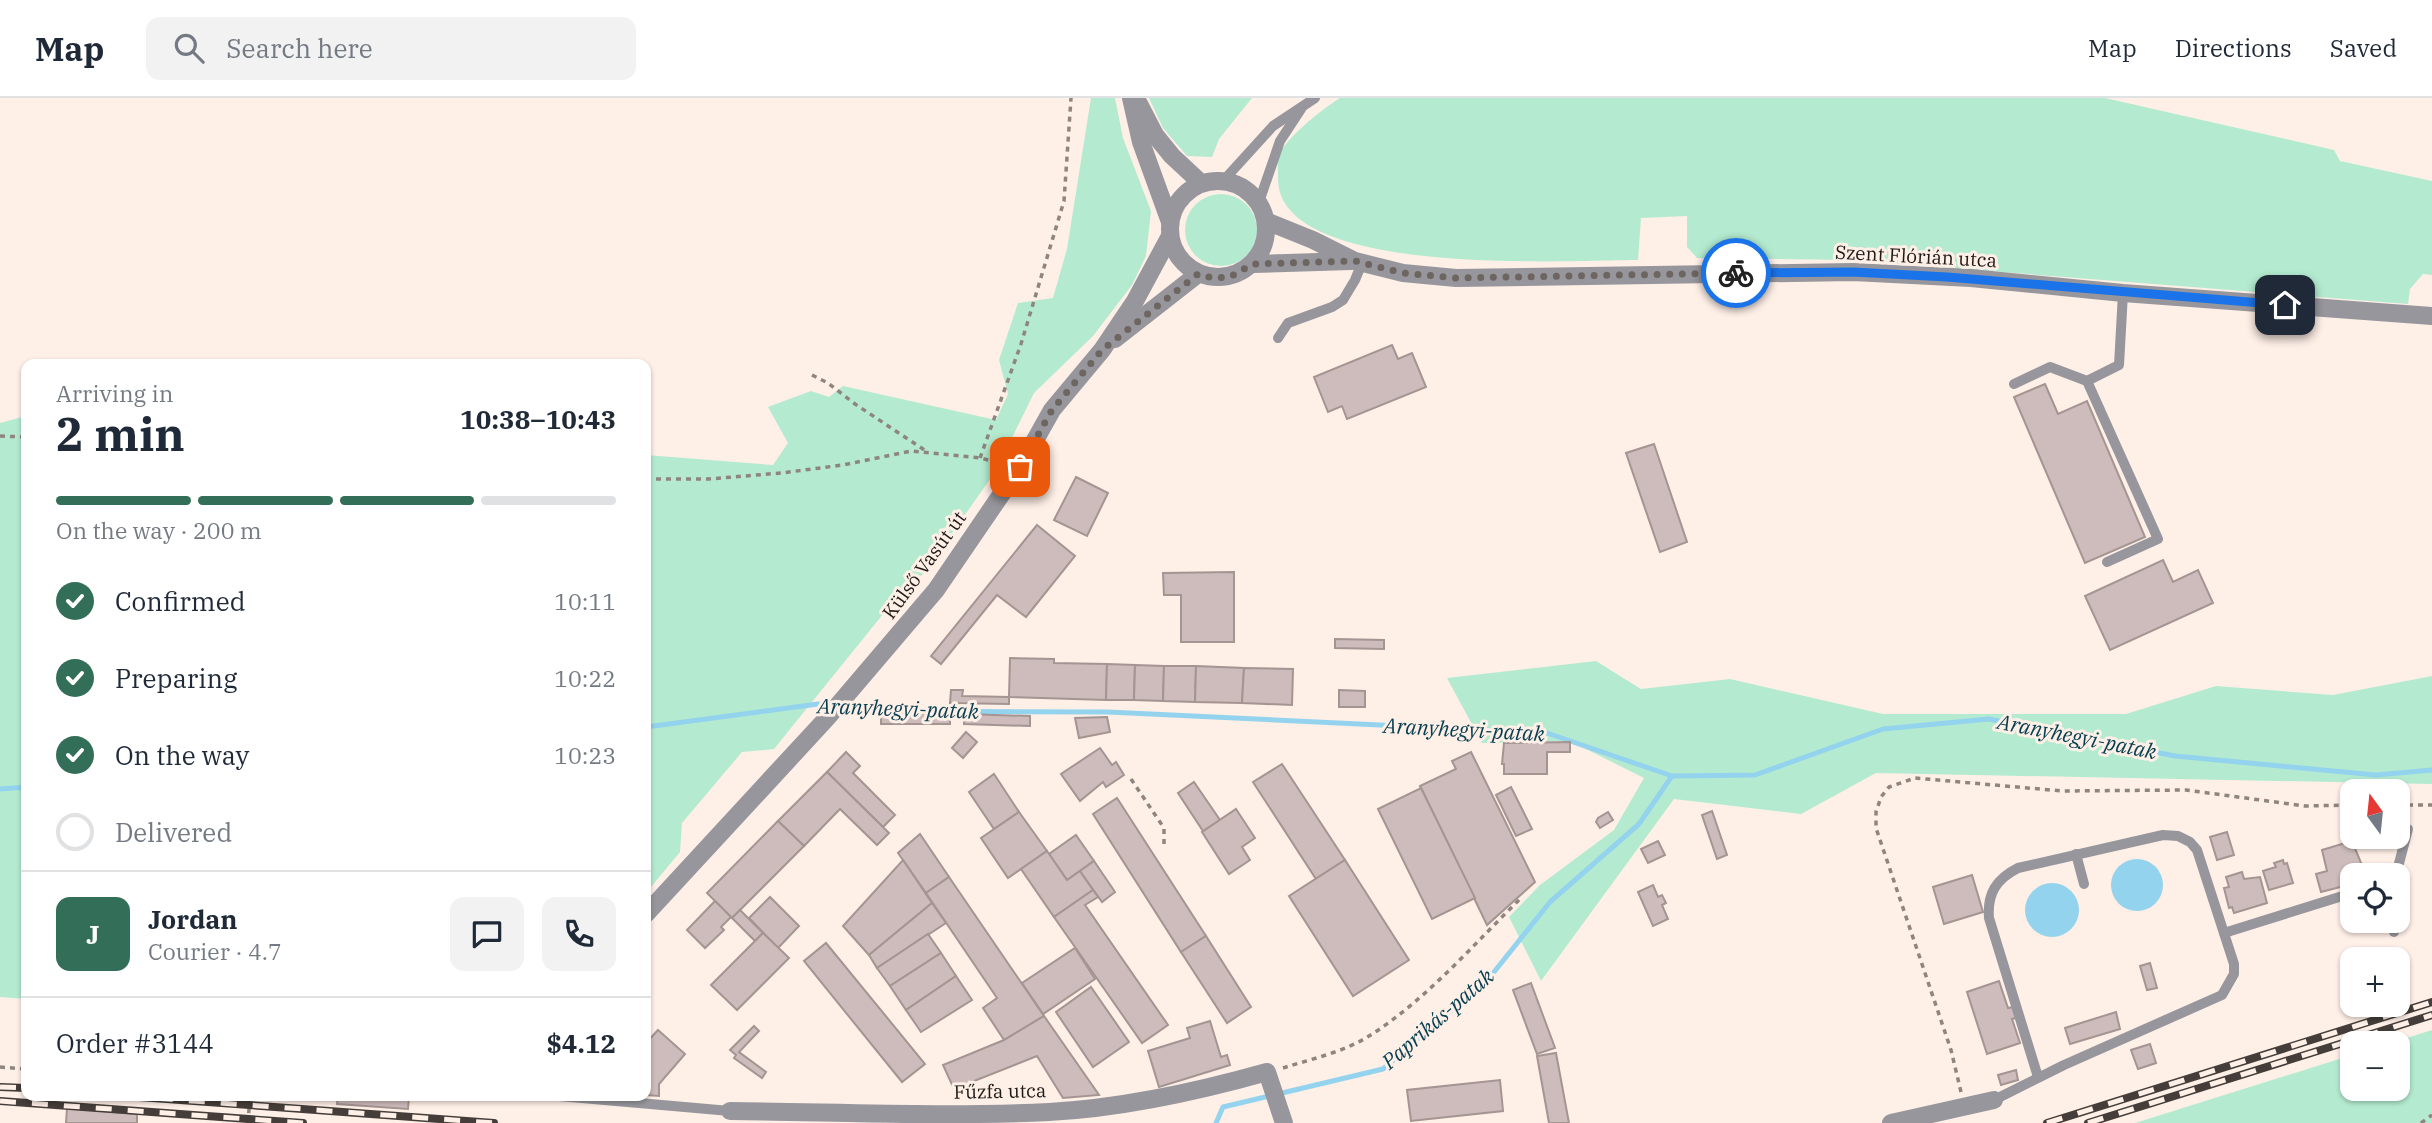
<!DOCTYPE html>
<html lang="en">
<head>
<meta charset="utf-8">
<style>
  :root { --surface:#fff; --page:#f2f2f3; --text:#1f2937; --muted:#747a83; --line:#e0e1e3; --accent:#336e58 }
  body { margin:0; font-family:"IBM Plex Serif",serif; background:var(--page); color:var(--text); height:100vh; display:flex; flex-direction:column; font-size:26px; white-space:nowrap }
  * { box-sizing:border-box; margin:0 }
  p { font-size:23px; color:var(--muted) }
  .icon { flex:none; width:38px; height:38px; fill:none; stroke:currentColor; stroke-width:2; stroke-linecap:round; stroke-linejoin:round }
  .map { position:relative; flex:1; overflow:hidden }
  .side { position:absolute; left:21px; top:261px; width:630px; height:742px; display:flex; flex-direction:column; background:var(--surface); border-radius:14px; box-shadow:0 2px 5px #0004 }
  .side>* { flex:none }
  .needle { width:46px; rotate:345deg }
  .buttons { position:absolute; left:2340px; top:681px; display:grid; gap:14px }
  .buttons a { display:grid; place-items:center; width:70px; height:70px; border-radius:14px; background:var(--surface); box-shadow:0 2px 5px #0004; font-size:35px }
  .pin { position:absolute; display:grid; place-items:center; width:60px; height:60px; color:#fff; margin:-30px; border-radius:14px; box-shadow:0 4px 10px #0006 }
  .courier { position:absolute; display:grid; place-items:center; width:70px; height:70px; margin:-35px; border:5px solid #1a73e8; border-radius:50%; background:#fff; color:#222; box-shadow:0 2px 9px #0007 }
  .summary em { font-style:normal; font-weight:700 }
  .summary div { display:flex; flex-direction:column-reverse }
  .summary { display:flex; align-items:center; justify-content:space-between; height:119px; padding:0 35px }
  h1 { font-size:46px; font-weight:700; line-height:52px }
  .bar { display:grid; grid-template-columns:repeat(4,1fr); gap:10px 7px; align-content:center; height:84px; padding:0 35px }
  .bar i { height:9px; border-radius:5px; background:var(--line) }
  .bar .current { background:var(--accent) }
  .bar p { grid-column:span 4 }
  .line { display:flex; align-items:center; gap:18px; padding:0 35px; border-top:2px solid var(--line) }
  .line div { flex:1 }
  .round { display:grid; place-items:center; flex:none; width:74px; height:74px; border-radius:14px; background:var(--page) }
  ol { padding:0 35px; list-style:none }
  li { display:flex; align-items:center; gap:21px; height:77px }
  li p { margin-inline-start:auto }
  li .icon { padding:7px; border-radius:50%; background:var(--accent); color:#fff; stroke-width:4 }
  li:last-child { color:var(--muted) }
  li i { width:38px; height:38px; border:4px solid var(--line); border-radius:50% }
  header { display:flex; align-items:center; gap:42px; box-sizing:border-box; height:98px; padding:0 35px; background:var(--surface); border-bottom:2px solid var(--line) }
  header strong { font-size:33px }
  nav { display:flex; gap:38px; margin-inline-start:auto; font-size:24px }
  .search { width:490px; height:63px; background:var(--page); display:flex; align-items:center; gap:18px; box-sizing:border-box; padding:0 24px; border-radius:14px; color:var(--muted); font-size:26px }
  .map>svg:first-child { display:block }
</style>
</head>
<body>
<header>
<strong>Map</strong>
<div class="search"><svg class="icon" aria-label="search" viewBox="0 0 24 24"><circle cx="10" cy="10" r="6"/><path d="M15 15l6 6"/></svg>Search here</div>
<nav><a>Map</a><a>Directions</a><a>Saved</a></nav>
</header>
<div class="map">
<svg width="2432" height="1025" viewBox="0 0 2432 1025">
  <rect width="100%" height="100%" fill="#feefe7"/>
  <g fill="#b4ebd0">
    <polygon points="1091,0 1115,0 1123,40 1151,113 1146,158 1132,187 1093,238 1034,295 995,374 925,474 892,505 774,651 742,654 682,725 680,754 646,795 646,357 773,367 788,345 768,309 811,293 829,299 843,288 996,322 1008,296 999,262 1018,205 1053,200 1067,151"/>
    <polygon points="1149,0 1252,0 1219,41 1212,59 1187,58 1163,30"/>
    <path d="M1340,0H2105L2334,52L2340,63L2432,83V177L2423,176L2410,191L2408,206L1849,162L1697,160L1687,149V118L1641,120L1638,162C1570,162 1275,181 1278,79C1278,73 1277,64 1279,58C1284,41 1325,9 1340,0Z"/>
    <circle cx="1221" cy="132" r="36"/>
    <polygon points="26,318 26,901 0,899 0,325"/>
    <polygon points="1596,563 1641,591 1730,581 1883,616 2126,616 2216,588 2333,597 2432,578 2432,686 1876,675 1801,716 1674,701 1541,883 1509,819 1540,787 1614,732 1644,680 1570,643 1482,645 1447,580"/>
    <polygon points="2432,932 2432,1025 2135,1025 2352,957 2352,990 2398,990 2398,945 2391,945"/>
  </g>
  <g fill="#94d3ed">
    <circle cx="2137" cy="787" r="26"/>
    <circle cx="2052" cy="812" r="27"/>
  </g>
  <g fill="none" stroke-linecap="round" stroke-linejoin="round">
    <g stroke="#94d3ed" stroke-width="5">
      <polyline points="840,610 859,613 1108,614 1547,635 1672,678 1755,677 1883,631 1989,621 2175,658 2376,677 2432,672"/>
      <polyline points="646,629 818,606 830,608"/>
      <polyline points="0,691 26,689"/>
      <polyline points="1216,1025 1223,1009 1383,971 1490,879 1550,804 1639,726 1672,678"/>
    </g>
  </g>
  <g fill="#cdbcbb" stroke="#a49492" stroke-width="2">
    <polygon points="1392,247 1398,261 1412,255 1426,289 1347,321 1342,308 1328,314 1314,279"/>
    <polygon points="2045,286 2058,316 2087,303 2145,439 2085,465 2014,299"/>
    <polygon points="1654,346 1687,444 1660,454 1626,355"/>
    <polygon points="1076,379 1108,395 1087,438 1054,422"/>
    <polygon points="1037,427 1075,458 1026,519 997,497 941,566 931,558"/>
    <polygon points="2163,462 2173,484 2198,472 2213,505 2110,552 2085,498"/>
    <polygon points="1234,474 1234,544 1181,544 1181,497 1164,497 1163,475"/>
    <polygon points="1335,541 1384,542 1384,551 1335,550"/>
    <polygon points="1010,560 1054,561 1054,565 1107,566 1106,602 1009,599"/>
    <polygon points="1107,566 1135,567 1134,602 1106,602"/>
    <polygon points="1135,567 1164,568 1163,603 1134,602"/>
    <polygon points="1164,568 1196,568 1195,604 1163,603"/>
    <polygon points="1196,568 1244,570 1242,605 1195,604"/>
    <polygon points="1244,570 1293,571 1292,607 1242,605"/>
    <polygon points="951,592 963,592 962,598 1009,599 1009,606 950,605"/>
    <polygon points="1339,592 1365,593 1365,609 1339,609"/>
    <polygon points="881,615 950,616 950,626 881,626"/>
    <polygon points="964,616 1030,618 1030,628 964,626"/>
    <polygon points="1107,619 1110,634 1079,640 1075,620"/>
    <polygon points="966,634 977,644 963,660 952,650"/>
    <polygon points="1570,644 1570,654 1547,654 1547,676 1504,676 1504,666 1502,666 1504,645"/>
    <polygon points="1100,650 1112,667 1116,664 1124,677 1106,689 1103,684 1080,703 1061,676"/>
    <polygon points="846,654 860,668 853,675 895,717 883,729 827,674"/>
    <polygon points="1471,654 1535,784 1487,827 1420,688 1456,671 1452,663"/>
    <polygon points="1282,666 1345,762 1316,781 1253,684"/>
    <polygon points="827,674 889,735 877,747 840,711 804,748 778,723"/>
    <polygon points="994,676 1019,714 994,731 969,694"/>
    <polygon points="1194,684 1220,722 1203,733 1178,695"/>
    <polygon points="1511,689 1532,731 1516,738 1496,697"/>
    <polygon points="1421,690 1475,800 1432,821 1378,711"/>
    <polygon points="1117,700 1206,838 1181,854 1093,716"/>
    <polygon points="1236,711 1255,740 1242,749 1250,762 1229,776 1202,734"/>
    <polygon points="1712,713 1727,757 1717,761 1702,717"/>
    <polygon points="1019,714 1047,753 1008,780 981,740"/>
    <polygon points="1608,714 1613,722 1600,730 1596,724 1598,720"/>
    <polygon points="778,723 804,748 732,820 707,795"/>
    <polygon points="2227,734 2234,757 2217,762 2210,739"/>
    <polygon points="920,736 949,779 926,795 898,755"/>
    <polygon points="1076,737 1094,763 1067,782 1049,756"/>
    <polygon points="1658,743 1665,757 1648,765 1641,751"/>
    <polygon points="2352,743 2366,777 2352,777 2352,786 2321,794 2316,776 2327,773 2322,752"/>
    <polygon points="1047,753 1067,782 1080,773 1093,792 1054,819 1021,771"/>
    <polygon points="903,762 932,805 869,857 843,828"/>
    <polygon points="1345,762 1409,862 1353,898 1289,798"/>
    <polygon points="2283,762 2284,766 2287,765 2293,785 2269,792 2263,773 2276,769 2274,765"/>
    <polygon points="1094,763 1115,794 1102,804 1080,773"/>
    <polygon points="2242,774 2244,781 2260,779 2267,805 2234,815 2232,809 2229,810 2224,790 2229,789 2226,779"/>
    <polygon points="1972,777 1983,814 1944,826 1933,789"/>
    <polygon points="949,779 1044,918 1004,942 983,910 997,900 926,795"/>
    <polygon points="1653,787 1658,799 1662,797 1666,805 1662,807 1668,821 1653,828 1638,794"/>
    <polygon points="1093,792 1098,799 1085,807 1168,927 1142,945 1054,819"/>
    <polygon points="770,799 799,828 778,850 749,820"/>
    <polygon points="715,803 731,819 721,829 724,832 705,850 687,832"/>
    <polygon points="932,805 946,825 877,870 869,857"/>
    <polygon points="740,812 763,835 755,843 732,820"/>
    <polygon points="763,835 789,860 737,912 711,887"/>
    <polygon points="928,836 941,855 890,888 877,870"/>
    <polygon points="1206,838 1251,909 1227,925 1181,854"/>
    <polygon points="826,845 925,966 902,984 804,863"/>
    <polygon points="1075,850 1095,881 1043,916 1022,885"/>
    <polygon points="941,855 956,878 906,912 890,888"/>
    <polygon points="2150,865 2157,890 2147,892 2140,868"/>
    <polygon points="956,878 972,902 921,934 906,912"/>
    <polygon points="1999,883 2008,910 2013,909 2016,920 2012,921 2020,945 1987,956 1967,894"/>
    <polygon points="1531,885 1555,950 1537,956 1513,892"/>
    <polygon points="1091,889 1129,944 1093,969 1056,914"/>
    <polygon points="2116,914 2120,931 2070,946 2065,930"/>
    <polygon points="1044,918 1099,997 1063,1000 1037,958 954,991 943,967 1004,942"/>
    <polygon points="1210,923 1221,959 1227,957 1230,967 1159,989 1148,953 1190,940 1187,930"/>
    <polygon points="754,928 759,933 739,954 766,974 762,980 734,960 736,957 730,952"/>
    <polygon points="658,932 685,956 659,986 659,998 646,997 646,945"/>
    <polygon points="2150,946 2156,965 2138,971 2131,952"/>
    <polygon points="1556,955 1569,1025 1549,1025 1537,958"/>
    <polygon points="2016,972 2018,982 2001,987 1998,977"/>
    <polygon points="1500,982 1503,1013 1411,1023 1407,992"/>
    <polygon points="338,998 409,998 408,1011 337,1006"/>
    <polygon points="67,1010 137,1016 137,1025 66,1025"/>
  </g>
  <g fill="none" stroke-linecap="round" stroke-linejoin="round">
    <g stroke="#8f857f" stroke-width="3.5" stroke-dasharray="5 5" stroke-linecap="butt">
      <polyline points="812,277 828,285 855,306 926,353"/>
      <polyline points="0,338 26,339"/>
      <polyline points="980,360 1021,246 1064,103 1071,0"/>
      <polyline points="646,381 709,381 781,375 843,367 911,353 980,360 1001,365"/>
      <polyline points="1131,681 1164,730 1164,746"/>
      <polyline points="2398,707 2432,707"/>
      <polyline points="0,969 26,971"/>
      <path d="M1283,970C1311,961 1344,954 1369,938C1424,904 1476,844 1522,799"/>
      <polyline points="1961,994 1951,952 1876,730 1876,714 1881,699 1889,689 1915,680 2062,693 2186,692 2305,708 2352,707"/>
      <polyline points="248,1025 250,998"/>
      <polyline points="2421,1025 2432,1017"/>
    </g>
    <g stroke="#96969c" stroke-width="10">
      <polyline points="1223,83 1273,28 1315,0"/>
      <polyline points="1259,104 1280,43 1301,11"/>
      <polyline points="1278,240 1288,225 1332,209 1343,202 1355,182 1362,165"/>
      <polyline points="2087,283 2119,267 2123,195"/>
      <polyline points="2014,286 2050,269 2087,283 2158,441 2107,464"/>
      <polyline points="2076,756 2084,786"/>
      <polyline points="2396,777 2408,731"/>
      <polyline points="2394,834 2394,822"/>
      <polyline points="2224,835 2352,795"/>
      <polyline points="559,998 730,1013"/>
      <path d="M1994,1002L2064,967L2222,897L2234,876V866L2197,752L2190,744L2178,738L2163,737L2018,770C1996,781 1987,796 1989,820L2038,979"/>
    </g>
    <g stroke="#96969c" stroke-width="18">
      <polyline points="1131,0 1141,44 1170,124"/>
      <polyline points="1139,6 1155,37 1172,58 1201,85"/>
      <circle cx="1218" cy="131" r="48"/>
      <polyline points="1266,123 1313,142 1355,163 1403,175 1456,180 1853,174 1971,180 2123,195 2432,218"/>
      <polyline points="1253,166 1351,163"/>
      <polyline points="1115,241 1198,176"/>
      <polyline points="646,816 827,620 936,492 1020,369 1052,312 1102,252 1135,203 1170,138"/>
      <path d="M730,1013C836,1014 943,1019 1049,1014C1123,1010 1196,994 1267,974L1284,1025"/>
      <polyline points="1891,1025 1994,1002"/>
    </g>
    <defs>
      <g id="rail">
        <polyline points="0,989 26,990"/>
        <polyline points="125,998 494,1025"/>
        <polyline points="0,1003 303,1025"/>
        <polyline points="2047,1025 2432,904"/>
        <polyline points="2088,1025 2432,917"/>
      </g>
    </defs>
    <use href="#rail" stroke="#443d39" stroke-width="8"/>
    <use href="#rail" stroke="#feefe7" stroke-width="5" stroke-dasharray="16" stroke-linecap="butt"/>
  </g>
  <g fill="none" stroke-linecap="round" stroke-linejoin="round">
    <polyline stroke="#6d6560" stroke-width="7" stroke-dasharray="0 12.6" points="1020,369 1052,312 1102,252 1198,176 1213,180 1230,179 1253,166 1355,163 1403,175 1456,180 1736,175"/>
    <polyline stroke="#1a73e8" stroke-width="9" points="1736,175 1853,174 1947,179 2285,207"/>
  </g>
  <g text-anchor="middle" stroke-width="6" stroke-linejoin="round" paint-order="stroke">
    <g font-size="19" fill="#1f1a17" stroke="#feefe7">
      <text transform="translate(1916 158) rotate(3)" y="7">Szent Flórián utca</text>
      <text transform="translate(924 467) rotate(-54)" y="7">Külső Vasút út</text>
      <text transform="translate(1000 993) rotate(-1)" y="7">Fűzfa utca</text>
    </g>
    <g font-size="21" font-style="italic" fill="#043e50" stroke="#feefe7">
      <text transform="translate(898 611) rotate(2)" y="7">Aranyhegyi-patak</text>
      <text transform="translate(1464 632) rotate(3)" y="7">Aranyhegyi-patak</text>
      <text transform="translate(2077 639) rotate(11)" y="7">Aranyhegyi-patak</text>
      <text transform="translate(1438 921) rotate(-41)" y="7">Paprikás-patak</text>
    </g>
  </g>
</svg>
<div class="buttons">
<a><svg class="needle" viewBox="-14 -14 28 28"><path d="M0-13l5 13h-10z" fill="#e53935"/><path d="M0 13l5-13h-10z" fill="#747a83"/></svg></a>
<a><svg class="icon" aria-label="locate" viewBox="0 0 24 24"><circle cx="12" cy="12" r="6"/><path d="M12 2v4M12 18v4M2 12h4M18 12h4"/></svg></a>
<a>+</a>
<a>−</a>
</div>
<div class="pin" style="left:1020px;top:369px;background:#ea580c"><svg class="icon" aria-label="bag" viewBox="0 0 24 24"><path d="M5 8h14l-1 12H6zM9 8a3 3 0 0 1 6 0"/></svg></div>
<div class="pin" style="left:2285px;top:207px;background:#1f2937"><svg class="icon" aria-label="home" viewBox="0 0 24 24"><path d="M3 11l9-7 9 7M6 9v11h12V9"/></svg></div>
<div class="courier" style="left:1736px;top:175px"><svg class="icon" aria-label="bike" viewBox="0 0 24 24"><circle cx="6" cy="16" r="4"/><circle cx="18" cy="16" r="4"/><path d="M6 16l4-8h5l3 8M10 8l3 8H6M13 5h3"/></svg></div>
<section class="side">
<div class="summary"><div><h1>2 min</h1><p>Arriving in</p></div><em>10:38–10:43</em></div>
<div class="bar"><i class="current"></i><i class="current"></i><i class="current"></i><i></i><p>On the way · 200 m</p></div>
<ol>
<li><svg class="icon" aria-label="check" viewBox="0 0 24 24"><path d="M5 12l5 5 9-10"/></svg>Confirmed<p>10:11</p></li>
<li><svg class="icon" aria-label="check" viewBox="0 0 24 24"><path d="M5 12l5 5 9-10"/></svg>Preparing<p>10:22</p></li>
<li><svg class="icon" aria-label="check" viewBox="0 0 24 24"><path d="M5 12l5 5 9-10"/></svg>On the way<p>10:23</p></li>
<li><i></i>Delivered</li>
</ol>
<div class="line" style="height:126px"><b class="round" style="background:var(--accent);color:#fff">J</b><div><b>Jordan</b><p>Courier · 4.7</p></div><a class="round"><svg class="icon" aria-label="chat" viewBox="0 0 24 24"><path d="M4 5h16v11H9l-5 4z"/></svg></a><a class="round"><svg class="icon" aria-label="phone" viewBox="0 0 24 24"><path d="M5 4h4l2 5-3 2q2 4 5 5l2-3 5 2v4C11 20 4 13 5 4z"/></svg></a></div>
<div class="line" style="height:91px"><div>Order #3144</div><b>$4.12</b></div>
</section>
</div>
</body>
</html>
